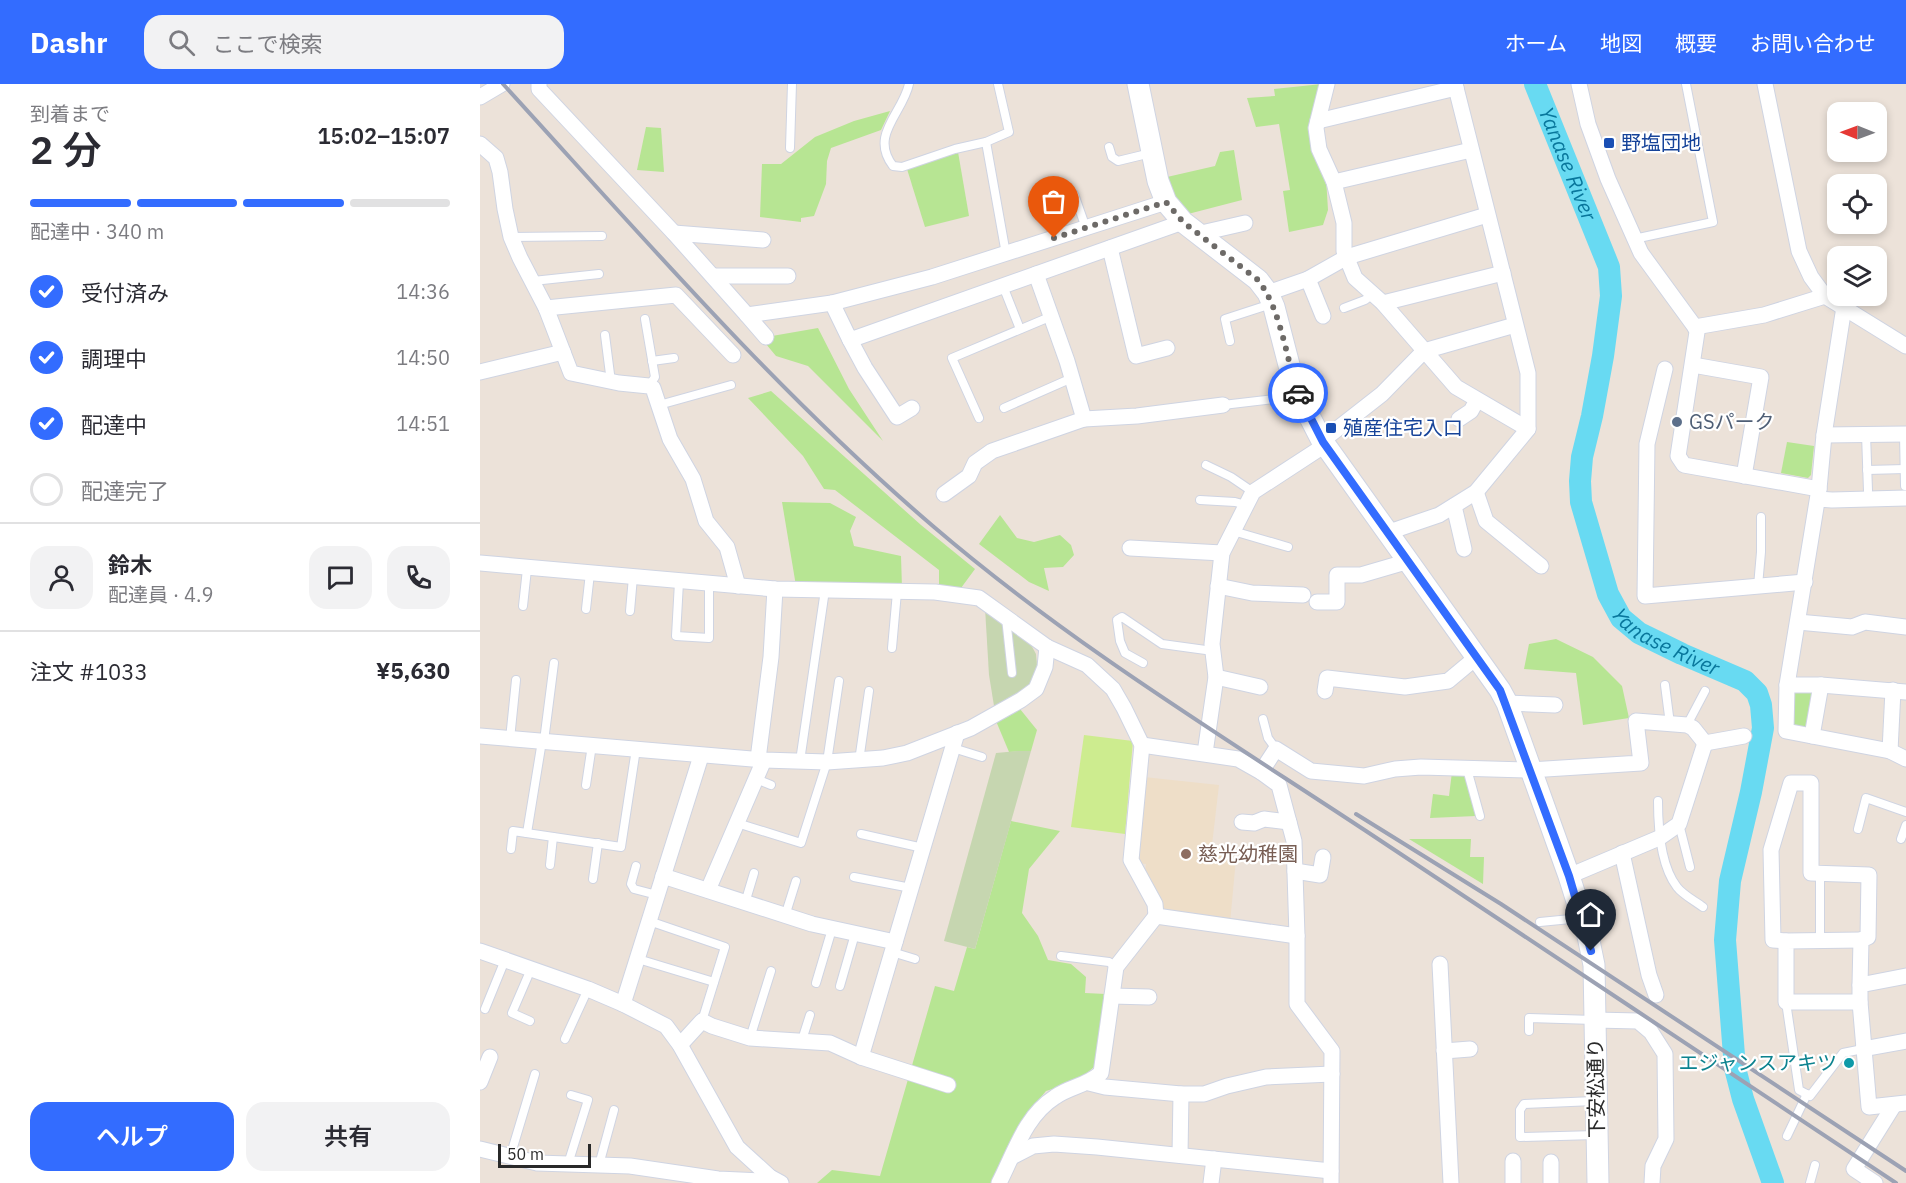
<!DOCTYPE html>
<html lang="ja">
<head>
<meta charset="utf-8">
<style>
  :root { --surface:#fff; --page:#f2f2f3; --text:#2b2b33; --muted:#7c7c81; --line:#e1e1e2; --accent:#336cff }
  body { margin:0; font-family:"IBM Plex Sans","Noto Sans JP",sans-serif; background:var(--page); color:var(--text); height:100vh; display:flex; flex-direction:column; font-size:22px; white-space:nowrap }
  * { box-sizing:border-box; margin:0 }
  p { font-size:20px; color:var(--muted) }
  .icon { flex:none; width:33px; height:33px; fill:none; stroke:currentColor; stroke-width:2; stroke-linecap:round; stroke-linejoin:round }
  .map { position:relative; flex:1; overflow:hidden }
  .drawer { display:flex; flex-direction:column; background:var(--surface); width:480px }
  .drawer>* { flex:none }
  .needle { width:39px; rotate:271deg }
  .buttons { position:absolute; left:1347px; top:18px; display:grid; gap:12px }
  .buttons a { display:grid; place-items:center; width:60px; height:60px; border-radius:12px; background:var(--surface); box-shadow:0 3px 9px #0003; font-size:30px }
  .scale { position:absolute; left:18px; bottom:15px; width:93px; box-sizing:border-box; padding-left:6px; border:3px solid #292929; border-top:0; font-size:16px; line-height:21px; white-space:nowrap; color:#292929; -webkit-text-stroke:4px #fff; paint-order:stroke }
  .pin { position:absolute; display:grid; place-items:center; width:51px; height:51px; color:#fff; margin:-62px -26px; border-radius:50% 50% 50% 0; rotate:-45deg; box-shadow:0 0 6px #0007 }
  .pin .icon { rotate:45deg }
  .courier { position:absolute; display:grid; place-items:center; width:60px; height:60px; margin:-30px; border:4px solid #336cff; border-radius:50%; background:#fff; color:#222; box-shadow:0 2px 8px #0007 }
  .overview em { font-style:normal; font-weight:600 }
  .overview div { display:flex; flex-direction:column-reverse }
  .overview { display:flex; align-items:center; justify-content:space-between; height:102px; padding:0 30px }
  h1 { font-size:39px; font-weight:600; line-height:45px }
  .bar { display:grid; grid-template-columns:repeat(4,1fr); gap:9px 6px; align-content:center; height:72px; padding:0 30px }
  .bar i { height:8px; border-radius:4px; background:var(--line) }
  .bar .on { background:var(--accent) }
  .bar p { grid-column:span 4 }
  .line { display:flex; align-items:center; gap:15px; padding:0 30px; border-top:2px solid var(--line) }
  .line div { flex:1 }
  .round { display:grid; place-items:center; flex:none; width:63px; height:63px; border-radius:18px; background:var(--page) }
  ol { padding:0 30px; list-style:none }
  li { display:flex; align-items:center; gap:18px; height:66px }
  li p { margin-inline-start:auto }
  li .icon { padding:6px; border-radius:50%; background:var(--accent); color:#fff; stroke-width:4 }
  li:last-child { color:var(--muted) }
  li i { width:33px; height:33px; border:3px solid var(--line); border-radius:50% }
  .action { display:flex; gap:12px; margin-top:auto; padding:12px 30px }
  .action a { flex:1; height:69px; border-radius:18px; background:var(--accent); color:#fff; font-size:24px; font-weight:600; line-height:69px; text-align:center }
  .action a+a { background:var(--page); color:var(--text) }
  header { display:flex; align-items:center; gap:36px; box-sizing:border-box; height:84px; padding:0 30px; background:var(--accent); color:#fff }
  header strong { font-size:28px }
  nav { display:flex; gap:33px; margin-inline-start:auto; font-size:21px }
  .search { width:420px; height:54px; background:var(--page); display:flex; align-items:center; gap:15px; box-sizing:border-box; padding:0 21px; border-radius:18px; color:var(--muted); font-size:22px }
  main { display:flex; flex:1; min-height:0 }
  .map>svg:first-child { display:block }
</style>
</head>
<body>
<header>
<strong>Dashr</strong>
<div class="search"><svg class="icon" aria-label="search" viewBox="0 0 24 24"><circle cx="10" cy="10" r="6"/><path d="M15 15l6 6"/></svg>ここで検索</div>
<nav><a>ホーム</a><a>地図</a><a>概要</a><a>お問い合わせ</a></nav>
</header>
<main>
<section class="drawer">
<div class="overview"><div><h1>2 分</h1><p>到着まで</p></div><em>15:02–15:07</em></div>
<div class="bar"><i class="on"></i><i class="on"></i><i class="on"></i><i></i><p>配達中 · 340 m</p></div>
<ol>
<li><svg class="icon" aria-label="check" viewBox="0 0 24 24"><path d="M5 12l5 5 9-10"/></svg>受付済み<p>14:36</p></li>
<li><svg class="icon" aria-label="check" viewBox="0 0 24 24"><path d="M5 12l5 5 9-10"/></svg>調理中<p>14:50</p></li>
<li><svg class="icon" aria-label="check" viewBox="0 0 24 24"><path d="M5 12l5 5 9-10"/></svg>配達中<p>14:51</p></li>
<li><i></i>配達完了</li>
</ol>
<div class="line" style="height:108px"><a class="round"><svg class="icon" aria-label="person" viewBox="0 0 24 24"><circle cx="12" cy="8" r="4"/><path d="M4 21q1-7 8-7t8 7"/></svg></a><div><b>鈴木</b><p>配達員 · 4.9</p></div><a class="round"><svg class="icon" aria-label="chat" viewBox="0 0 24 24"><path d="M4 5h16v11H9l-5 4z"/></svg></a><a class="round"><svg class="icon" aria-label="phone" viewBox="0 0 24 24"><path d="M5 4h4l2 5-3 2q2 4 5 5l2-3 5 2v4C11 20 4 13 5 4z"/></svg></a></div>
<div class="line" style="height:78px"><div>注文 #1033</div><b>¥5,630</b></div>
<div class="action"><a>ヘルプ</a><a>共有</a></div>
</section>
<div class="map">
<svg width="1426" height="1099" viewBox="0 0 1426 1099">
  <rect width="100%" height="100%" fill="#ece2d9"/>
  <polygon fill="#eedec8" points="664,693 739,701 732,761 757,764 750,839 685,831 664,794 666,780 657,779"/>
  <g fill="#b7e593">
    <polygon points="842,0 831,44 846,94 848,126 843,141 809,148 803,107 810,106 799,40 776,43 767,14 795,12 794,5"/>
    <polygon points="410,27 401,46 351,64 347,77 346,100 334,132 321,134 321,138 280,133 282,80 301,80 335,53 374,37"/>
    <polygon points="166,43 181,44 184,88 157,86"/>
    <polygon points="754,66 762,116 708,130 692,107 687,93 735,82 740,68"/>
    <polygon points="478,68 489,132 445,143 427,85"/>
    <polygon points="338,244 369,305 403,357 328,282 296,272 286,260 292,252"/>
    <polygon points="291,307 441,441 495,485 481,504 459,502 459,486 355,406 344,405 323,372 268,314"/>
    <polygon points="1307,358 1334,362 1331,391 1328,394 1301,389"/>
    <polygon points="302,418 350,419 376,433 370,447 374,462 421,472 422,504 316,502"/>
    <polygon points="520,431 537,454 554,458 580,451 591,461 594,471 583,483 564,484 569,507 549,498 499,460"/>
    <polygon points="1076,555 1113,573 1142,602 1149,634 1103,641 1096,589 1044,585 1049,560"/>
    <polygon points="1307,601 1341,601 1332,652 1306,647"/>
    <polygon points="540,625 557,646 551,667 529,668 516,637"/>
    <polygon points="984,687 996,732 950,734 953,710 969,712 972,688"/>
    <polygon points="531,737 580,747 549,785 542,829 558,852 568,876 591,880 606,893 605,909 626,910 615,982 598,997 566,1007 545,1032 513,1099 337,1099 352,1086 400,1092 455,902 474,907 487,863 495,865"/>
    <polygon points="929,755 991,755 990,773 1004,773 1003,800"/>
  </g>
  <g fill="#c6d6b0">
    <polygon points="505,524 550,559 556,570 557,581 550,603 515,628 509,591"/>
    <polygon points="538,667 551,667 495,865 464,857 516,669"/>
  </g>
  <polygon fill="#cdec8f" points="604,651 653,657 645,750 591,743"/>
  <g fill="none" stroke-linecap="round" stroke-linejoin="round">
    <path stroke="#68daf2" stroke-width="22" id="s1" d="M1055,0L1129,183L1131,212L1123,272L1112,332L1102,373L1100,397L1101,418L1128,510L1141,534L1159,549L1202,570L1265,597L1277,609L1281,621L1283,644L1271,708L1250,797L1245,856L1255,984L1263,1015L1293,1099"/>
    <defs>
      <g id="lane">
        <path d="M429,0C423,29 389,51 413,82L422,83L475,65L506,58"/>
        <polyline points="518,0 529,48 506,58 526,170"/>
        <polyline points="629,63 632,73 638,77 671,69"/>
        <polyline points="310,64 312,0"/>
        <polyline points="566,107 574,154"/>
        <polyline points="594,110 606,144"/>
        <polyline points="31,153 122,152"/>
        <polyline points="1154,155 1233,138 1206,0"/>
        <polyline points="53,197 119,190"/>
        <polyline points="523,202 540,245"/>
        <polyline points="864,224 885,216 893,210"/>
        <polyline points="165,235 175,293 169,302"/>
        <polyline points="125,251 131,298"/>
        <polyline points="750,257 745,235 791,220"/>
        <polyline points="172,277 194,274"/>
        <polyline points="179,321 251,301"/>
        <polyline points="743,321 819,312"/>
        <polyline points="524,324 592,294"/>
        <polyline points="499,334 472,274 572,232"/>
        <polyline points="1386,350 1388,407"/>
        <polyline points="1424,350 1425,402"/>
        <polyline points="726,381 751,393 773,408"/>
        <polyline points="1387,386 1425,385"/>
        <polyline points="720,416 755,418 766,421"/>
        <polyline points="753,447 808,463"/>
        <polyline points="199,498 196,552 229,554 229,500"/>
        <polyline points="1278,502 1281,468 1281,433"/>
        <polyline points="43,522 47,485"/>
        <polyline points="106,525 110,489"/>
        <polyline points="150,527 153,493"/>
        <polyline points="526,534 532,589"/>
        <polyline points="412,564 417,508"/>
        <polyline points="663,579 645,569 640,557 637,536 642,533 682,560 733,567"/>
        <polyline points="1185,601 1190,640"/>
        <polyline points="783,635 788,654 796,665"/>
        <polyline points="1207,641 1225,607"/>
        <polyline points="30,655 36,596"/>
        <polyline points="64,657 74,579"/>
        <polyline points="473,664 502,673"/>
        <polyline points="320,677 345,506"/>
        <polyline points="379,677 389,607"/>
        <polyline points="987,685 1000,732"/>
        <polyline points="276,695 291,701"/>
        <polyline points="106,701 112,661"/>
        <path d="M1178,717C1178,743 1180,781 1197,803C1203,811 1215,817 1223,823"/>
        <polyline points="257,739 321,759 347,678 359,597"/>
        <polyline points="1199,740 1210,783"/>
        <polyline points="1378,745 1386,714 1426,728"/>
        <polyline points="47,749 62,657"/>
        <polyline points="381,750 443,764"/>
        <polyline points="1421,755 1426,741"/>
        <polyline points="31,765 33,747 141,763 156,665"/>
        <polyline points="70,781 73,753"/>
        <polyline points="156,782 151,800 154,805 177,811"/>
        <polyline points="1340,789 1340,856"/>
        <polyline points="374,793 431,804"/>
        <polyline points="113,795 118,759"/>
        <polyline points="265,819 274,789"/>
        <polyline points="305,832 316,797"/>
        <polyline points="169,837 245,863 222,937"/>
        <polyline points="1060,838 1101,834"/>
        <polyline points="412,868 435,875"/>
        <polyline points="581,872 629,878 636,883"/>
        <polyline points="158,875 234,898"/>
        <polyline points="336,899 352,845"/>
        <polyline points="360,902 375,850"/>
        <polyline points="1306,918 1319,1006 1330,1012 1363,969 1383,965"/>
        <polyline points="5,925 25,876"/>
        <polyline points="50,937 32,929 51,885"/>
        <polyline points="1049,947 1049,934 1114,936"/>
        <polyline points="270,954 291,887"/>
        <polyline points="85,955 108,905"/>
        <polyline points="322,956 330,931"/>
        <polyline points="1114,1017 1044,1020 1040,1026 1040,1053 1116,1051"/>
        <polyline points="1307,1052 1327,1010"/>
        <polyline points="30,1073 55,990"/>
        <polyline points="88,1080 108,1016 91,1011"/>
        <polyline points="119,1081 134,1026"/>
        <polyline points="1330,1099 1335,1081"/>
      </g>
      <g id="street">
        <polyline points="59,0 59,5 194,149 267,231 352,219 452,193 686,118"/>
        <polyline points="847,0 836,44 839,65 854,98 864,139 864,167 875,194 903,219 976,303 1048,345"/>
        <polyline points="1099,0 1108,40 1128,95 1161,169 1215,243 1217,248 1198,372 1204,381 1339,405"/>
        <polyline points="1285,0 1319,167 1331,193 1345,212 1426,262"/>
        <polyline points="0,13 22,0"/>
        <polyline points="838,37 976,4"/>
        <polyline points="0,60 16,74 20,88 25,125 31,153 40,174 66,224 91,289 139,299 169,302 173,304 190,355 213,395 226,437 247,463 258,502"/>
        <polyline points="854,98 991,66"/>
        <polyline points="194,149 283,156"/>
        <polyline points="717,150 765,139"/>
        <polyline points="630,164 656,272 687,264"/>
        <polyline points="556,190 587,277 604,335"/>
        <polyline points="233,192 308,192"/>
        <polyline points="828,195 843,232"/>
        <polyline points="788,209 828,195 867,173 1007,131"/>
        <polyline points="352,219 370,256 703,138"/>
        <polyline points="903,219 1023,189"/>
        <polyline points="1364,223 1344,351 1339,405 1307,601 1341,601 1426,608"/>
        <polyline points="66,224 196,211 253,271"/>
        <polyline points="267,231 286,253"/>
        <polyline points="1215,243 1284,231 1345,212"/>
        <polyline points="370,256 385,284 417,333 432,324"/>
        <polyline points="1213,281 1281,293 1264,392"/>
        <polyline points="1185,285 1167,360 1165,512 1325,498"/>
        <polyline points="0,288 83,268"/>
        <polyline points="979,335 991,327 997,316"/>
        <polyline points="1344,351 1426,350"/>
        <polyline points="996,408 1006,437 1061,482"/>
        <polyline points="464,410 489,392 495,379 512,367 604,335 657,332 743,321"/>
        <polyline points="1338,415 1352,416 1426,414"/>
        <polyline points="974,422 984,465"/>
        <polyline points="909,448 959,431 996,408 1048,345 1048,289 975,0"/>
        <polyline points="650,464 742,469"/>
        <polyline points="0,479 295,505 455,508 499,514 567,563 607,581 633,605 644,624 662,661 651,776 675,820 676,832"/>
        <polyline points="738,502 772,509 823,511"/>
        <polyline points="837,518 857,518 857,491 881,491 929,477"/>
        <polyline points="1318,538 1372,543 1385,538 1426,543"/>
        <polyline points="736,593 780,603"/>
        <polyline points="1307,601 1306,647 1332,652"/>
        <polyline points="1341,601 1332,652 1410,667 1426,675"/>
        <polyline points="845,607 847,594 925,603 968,597 998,572"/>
        <polyline points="1027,619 1075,621"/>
        <polyline points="0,652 284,676 347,678 403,674 427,669 491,644 541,616 556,605 565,583 567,563"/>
        <polyline points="662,661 758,675 781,688 799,701 814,757 817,852 817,920 852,967 851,1099"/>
        <polyline points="1410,667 1413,606"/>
        <polyline points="725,669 736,593 732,560 742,469 773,408 839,365 847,353 902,310 944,267 1035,241"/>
        <polyline points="278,675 291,573 295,505"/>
        <polyline points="781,688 796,665 831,687 884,692 915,685 941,683 1050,686 1161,679 1156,637 1207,641 1213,644 1225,659 1264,652"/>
        <polyline points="762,738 774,739 784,735 809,738"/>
        <polyline points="1142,769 1169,891 1176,911"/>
        <polyline points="815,787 840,791 843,773"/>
        <polyline points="183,792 332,840 415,858"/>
        <polyline points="1089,792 1179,754 1199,740 1225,659"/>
        <polyline points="228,806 284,676"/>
        <polyline points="1306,857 1293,856 1291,766 1311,699 1331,699 1331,789 1389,791 1388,853 1381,856 1380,901"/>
        <polyline points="0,867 108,905 143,920 186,942 200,961 257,1063 290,1093 301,1099"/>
        <polyline points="960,880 971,1099"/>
        <polyline points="1426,892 1380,901 1380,918 1389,1023 1426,1019"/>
        <polyline points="632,912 669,913"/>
        <polyline points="1380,918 1306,918 1306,857 1381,856"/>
        <polyline points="143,920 221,672"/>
        <polyline points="1115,936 1158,937 1171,948 1185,970 1186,1055 1173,1082 1172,1099"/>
        <polyline points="200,961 222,937 232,942 270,954 350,959 381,973 468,1001"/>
        <polyline points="1383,965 1426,957"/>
        <polyline points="964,967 990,965"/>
        <polyline points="381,973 477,649"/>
        <polyline points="0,998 10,973"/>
        <polyline points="609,999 625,1003 701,1010 724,1010 747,1002 786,993 852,990"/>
        <polyline points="0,1065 57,1079 150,1082 238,1095 282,1097 290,1093"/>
        <polyline points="700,1071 701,1010"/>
        <polyline points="532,1073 553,1062 574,1060 617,1063 851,1087"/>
        <polyline points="1071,1078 1071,1099"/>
        <path d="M519,1099C535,1068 545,1032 575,1013C591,1002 604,1003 621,989L636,883L676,832L817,852"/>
        <polyline points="731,1099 734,1075"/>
        <polyline points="1033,1099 1033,1077"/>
        <polyline points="1395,1099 1374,1085 1414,1021"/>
      </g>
      <polyline id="secondary" points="658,0 678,97 686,118 703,138 778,196 788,209 794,223 809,281 819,312 841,355 1020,606 1027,619 1089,792 1108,852 1114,881 1118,1099"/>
    </defs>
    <use href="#lane" stroke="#cfd4e2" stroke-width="10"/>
    <use href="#street" stroke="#cfd4e2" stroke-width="17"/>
    <use href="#secondary" stroke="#cfd4e2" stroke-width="23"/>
    <use href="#lane" stroke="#fff" stroke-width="8"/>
    <use href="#street" stroke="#fff" stroke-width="15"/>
    <use href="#secondary" stroke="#fff" stroke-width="21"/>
    <g stroke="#9ca2b4" stroke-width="4">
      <path d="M23,0C162,152 297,309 454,443C588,558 739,650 886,747C1063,864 1239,982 1416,1099"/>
      <polyline points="876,730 1021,820 1426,1087"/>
    </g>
  </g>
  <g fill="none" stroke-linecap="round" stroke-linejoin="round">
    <path stroke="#6d6a67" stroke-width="6" stroke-dasharray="0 10.8" d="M574,154L686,118L703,138L778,196C801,225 806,274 818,309"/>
    <polyline stroke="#336cff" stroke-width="8" points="818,309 843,358 1020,606 1089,792 1111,867"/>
  </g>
  <g fill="#1a4fb4" stroke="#fff" stroke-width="2">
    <rect x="1123" y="53" width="12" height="12" rx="3"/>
    <rect x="845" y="338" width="12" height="12" rx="3"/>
  </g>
  <circle fill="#5c6f8a" stroke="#fff" stroke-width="2" cx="1197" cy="338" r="6"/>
  <circle fill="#8d6e63" stroke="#fff" stroke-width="2" cx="706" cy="770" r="6"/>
  <circle fill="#0f9aa8" stroke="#fff" stroke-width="2" cx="1369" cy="979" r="6"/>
  <g text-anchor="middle" stroke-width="4.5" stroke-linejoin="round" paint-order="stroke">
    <g font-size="20" fill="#164399" stroke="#fff" text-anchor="start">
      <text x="1141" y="66">野塩団地</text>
      <text x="863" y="351">殖産住宅入口</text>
    </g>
    <g font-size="20" fill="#4e5e75" stroke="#fff" text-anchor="start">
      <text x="1209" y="345">GSパーク</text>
    </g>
    <g font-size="20" fill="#785e54" stroke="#fff" text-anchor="start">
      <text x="718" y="777">慈光幼稚園</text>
    </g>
    <g font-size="20" fill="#0d838f" stroke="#fff" text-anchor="end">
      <text x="1357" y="986">エジャンスアキツ</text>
    </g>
    <g font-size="20" fill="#292929" stroke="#fff">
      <text transform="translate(1116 1004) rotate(-91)" y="7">下安松通り</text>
    </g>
    <g font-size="21" font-style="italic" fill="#09779c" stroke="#fff">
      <text dy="7" stroke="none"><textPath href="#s1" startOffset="86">Yanase River</textPath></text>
      <text dy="7" stroke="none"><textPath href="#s1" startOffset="609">Yanase River</textPath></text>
    </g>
  </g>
</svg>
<div class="buttons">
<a><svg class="needle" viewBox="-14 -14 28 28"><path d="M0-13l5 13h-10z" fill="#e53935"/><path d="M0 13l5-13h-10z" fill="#7c7c81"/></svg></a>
<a><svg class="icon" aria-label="locate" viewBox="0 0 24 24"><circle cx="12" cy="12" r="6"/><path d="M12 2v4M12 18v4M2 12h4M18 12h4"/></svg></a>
<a><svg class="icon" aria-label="layers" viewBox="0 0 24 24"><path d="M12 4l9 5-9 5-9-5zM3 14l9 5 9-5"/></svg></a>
</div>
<div class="scale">50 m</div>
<div class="pin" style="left:574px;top:154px;background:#ea580c"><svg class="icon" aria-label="bag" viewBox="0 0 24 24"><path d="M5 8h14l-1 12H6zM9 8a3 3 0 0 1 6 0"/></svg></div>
<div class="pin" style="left:1111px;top:867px;background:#1f2937"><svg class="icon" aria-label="home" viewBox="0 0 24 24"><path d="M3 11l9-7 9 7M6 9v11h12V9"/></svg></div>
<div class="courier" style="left:818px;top:309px"><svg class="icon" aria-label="car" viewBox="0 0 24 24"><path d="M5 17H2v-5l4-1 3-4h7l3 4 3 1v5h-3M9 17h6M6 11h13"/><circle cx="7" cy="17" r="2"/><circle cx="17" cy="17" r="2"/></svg></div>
</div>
</main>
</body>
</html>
